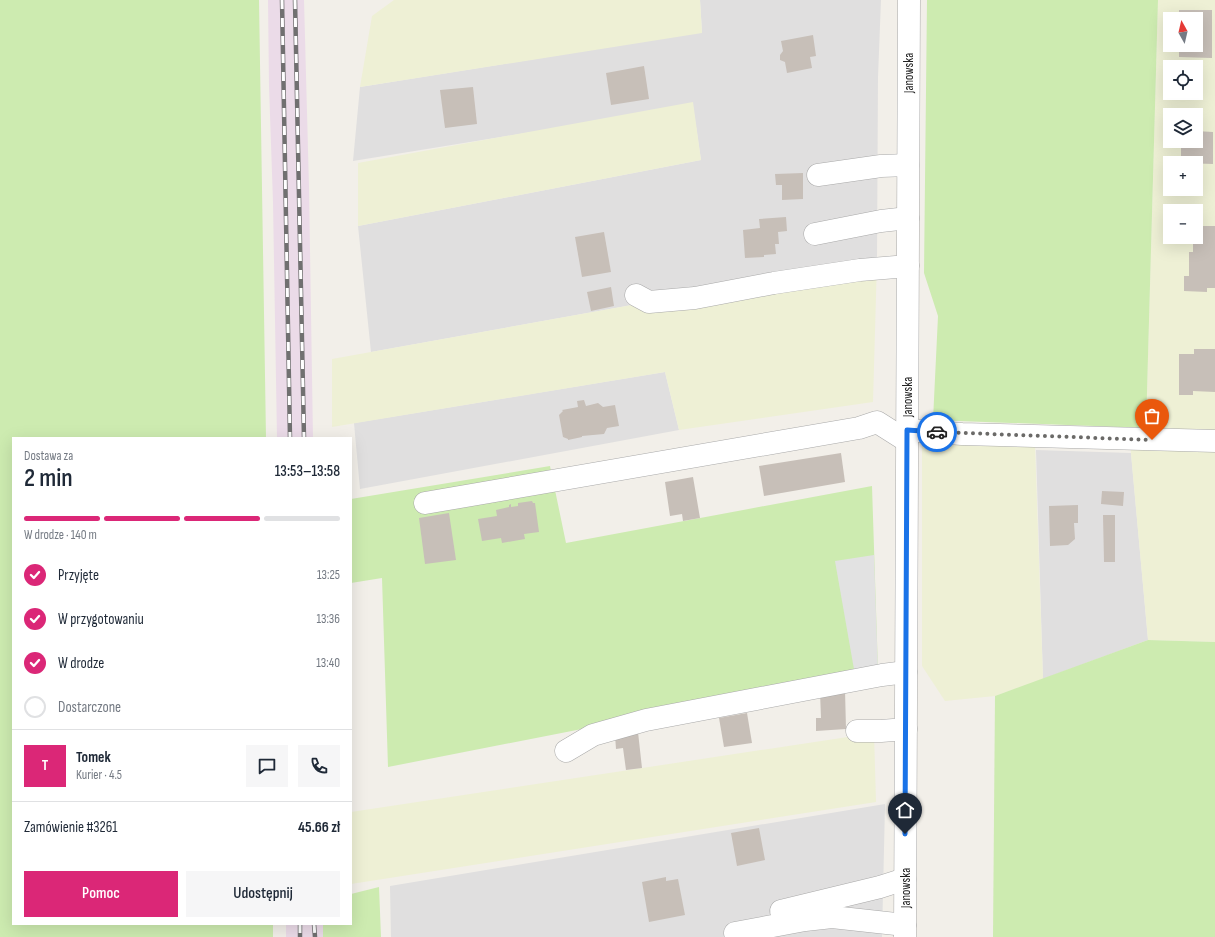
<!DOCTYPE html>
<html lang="pl">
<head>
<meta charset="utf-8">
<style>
  :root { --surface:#fff; --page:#f6f6f7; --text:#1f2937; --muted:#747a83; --line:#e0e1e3; --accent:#db2777 }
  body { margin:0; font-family:"Sofia Sans Condensed",sans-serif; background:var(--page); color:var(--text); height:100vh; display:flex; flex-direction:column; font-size:15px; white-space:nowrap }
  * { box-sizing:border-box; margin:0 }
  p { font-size:13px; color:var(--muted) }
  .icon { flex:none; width:22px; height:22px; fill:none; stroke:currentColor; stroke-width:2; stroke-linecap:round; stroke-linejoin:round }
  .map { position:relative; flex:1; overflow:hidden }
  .panel { position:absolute; left:12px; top:437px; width:340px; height:488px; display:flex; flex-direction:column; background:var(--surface); border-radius:0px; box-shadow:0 4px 16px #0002 }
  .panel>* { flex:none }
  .needle { width:26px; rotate:352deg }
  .buttons { position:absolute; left:1163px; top:12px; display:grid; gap:8px }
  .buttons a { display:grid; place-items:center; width:40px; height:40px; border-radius:0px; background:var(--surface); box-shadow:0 4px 16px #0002; font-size:20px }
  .pin { position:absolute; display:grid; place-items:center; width:34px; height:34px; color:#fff; margin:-41px -17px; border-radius:50% 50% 50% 0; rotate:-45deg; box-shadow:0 0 4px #0007 }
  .pin .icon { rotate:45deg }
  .courier { position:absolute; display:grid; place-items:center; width:40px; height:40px; margin:-20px; border:3px solid #1a73e8; border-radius:50%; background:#fff; color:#222; box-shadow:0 1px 5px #0007 }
  .summary em { font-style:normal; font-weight:600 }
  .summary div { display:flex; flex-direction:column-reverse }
  .summary { display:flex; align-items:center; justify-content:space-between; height:68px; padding:0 12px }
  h1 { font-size:26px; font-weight:600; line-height:30px }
  .bar { display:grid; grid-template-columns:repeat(4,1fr); gap:6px 4px; align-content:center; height:48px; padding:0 12px }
  .bar i { height:5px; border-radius:3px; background:var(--line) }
  .bar .on { background:var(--accent) }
  .bar p { grid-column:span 4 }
  .line { display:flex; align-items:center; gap:10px; padding:0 12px; border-top:1px solid var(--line) }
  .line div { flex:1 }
  .round { display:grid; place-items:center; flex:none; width:42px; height:42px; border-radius:0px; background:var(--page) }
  ol { padding:0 12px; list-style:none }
  li { display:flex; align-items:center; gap:12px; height:44px }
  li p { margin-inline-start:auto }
  li .icon { padding:4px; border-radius:50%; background:var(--accent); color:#fff; stroke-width:4 }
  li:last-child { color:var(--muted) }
  li i { width:22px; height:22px; border:2px solid var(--line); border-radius:50% }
  .button { display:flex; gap:8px; margin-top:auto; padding:8px 12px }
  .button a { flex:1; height:46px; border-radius:0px; background:var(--accent); color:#fff; font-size:16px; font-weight:600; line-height:46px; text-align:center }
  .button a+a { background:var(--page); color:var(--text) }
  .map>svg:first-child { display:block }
</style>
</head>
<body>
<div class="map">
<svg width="1215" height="937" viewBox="0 0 1215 937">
  <rect width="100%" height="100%" fill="#f2efe9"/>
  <g fill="#e0dfdf">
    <polygon points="700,0 881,0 878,77 877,261 371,352 358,226 701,160 693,106 353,161 360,87 702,32"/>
    <polygon points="665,372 679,430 360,489 354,423"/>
    <polygon points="1036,450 1131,453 1148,640 1043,679"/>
    <polygon points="885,804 882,937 391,937 390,886"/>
  </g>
  <g fill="#ebdbe8">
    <polygon points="268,0 304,0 309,187 313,438 277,438 273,202 269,86"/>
    <rect x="286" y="924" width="37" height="13"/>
  </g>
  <g fill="#eef0d5" fill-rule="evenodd">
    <polygon points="394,0 700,0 702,33 360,87 372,16"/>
    <path d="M1158,0H1215V432L1146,428ZM1170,19H1196V45H1170ZM1170,67H1196V93H1170ZM1170,115H1196V141H1170ZM1170,163H1196V189H1170ZM1170,211H1196V237H1170Z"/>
    <polygon points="693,102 701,160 358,226 358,163"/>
    <polygon points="877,261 873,402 679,430 665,372 332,427 332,359"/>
    <polygon points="922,440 1035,444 1043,679 995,696 945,701 922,666"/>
    <polygon points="1130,443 1215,446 1215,642 1148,640"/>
    <polygon points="874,733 876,802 351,884 351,812"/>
  </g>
  <g fill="#cdebb0">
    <polygon points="0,0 259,0 266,438 13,438 13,924 273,924 273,937 0,937"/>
    <polygon points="927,0 1158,0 1146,428 933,420 938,316 924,273"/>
    <polygon points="550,466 566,543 872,486 878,671 388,767 382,578 351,583 351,499"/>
    <polygon points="1148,640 1215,642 1215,937 993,937 995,696"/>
    <polygon points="379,887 381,937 323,937 323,924 351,924 351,894"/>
  </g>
  <polygon fill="#e2e2e2" points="874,555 878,671 855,675 835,561"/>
  <g fill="#c7bfb8">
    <polygon points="1179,10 1212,10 1212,58 1179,57 1179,45 1196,45 1196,19 1179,19"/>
    <polygon points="813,35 816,56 810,57 812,68 787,73 785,62 780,60 780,55 783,51 781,41"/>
    <polygon points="644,66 649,99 611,105 606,73"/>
    <polygon points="473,87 477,124 445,128 440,90"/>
    <polygon points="1196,131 1213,132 1213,164 1181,163 1181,141 1196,141"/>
    <polygon points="803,173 803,199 782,200 782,185 776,185 775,174"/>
    <polygon points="786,217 787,231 778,232 779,244 775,244 776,254 764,255 764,257 745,258 743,230 760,228 759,219"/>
    <polygon points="1196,226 1215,226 1215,288 1207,288 1207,292 1184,291 1184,276 1189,276 1189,252 1193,252 1193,237 1196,237"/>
    <polygon points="604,232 611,272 582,277 575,237"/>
    <polygon points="611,287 614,306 591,311 587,292"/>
    <polygon points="1194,349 1215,349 1215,392 1193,391 1193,395 1179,395 1179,354 1194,354"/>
    <polygon points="584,400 586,406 598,403 603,407 615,405 619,426 607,428 604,434 582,436 582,437 568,440 568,439 563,437 559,415 563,411 562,410 578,407 577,401"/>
    <polygon points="841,453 845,482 764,496 759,466"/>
    <polygon points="693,477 700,518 683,521 682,514 670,516 665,482"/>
    <polygon points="1102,491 1124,492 1123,506 1101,504"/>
    <polygon points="532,501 533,503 535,503 539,532 524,534 525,539 502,543 501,538 482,541 478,519 497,516 496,510 509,507 509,505 511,504 511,507 518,506 518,503"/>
    <polygon points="1078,505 1078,523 1074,523 1075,539 1068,545 1050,546 1049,506"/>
    <polygon points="449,513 456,560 425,564 419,518"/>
    <polygon points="1103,515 1115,515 1115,562 1104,562"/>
    <polygon points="845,690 846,729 816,731 816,718 821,718 820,692"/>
    <polygon points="747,713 752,743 724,747 719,718"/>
    <polygon points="638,732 642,768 626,770 623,748 616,749 615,735"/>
    <polygon points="759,828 765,860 737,866 731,833"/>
    <polygon points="666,877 666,881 678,879 685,915 649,922 642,882"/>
  </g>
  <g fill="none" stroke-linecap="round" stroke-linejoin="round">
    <defs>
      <g id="minor">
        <polyline points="818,175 881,166 908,165"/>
        <polyline points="815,234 881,221 908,218"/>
        <polyline points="636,295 649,302 695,298 774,283 860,270 908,266"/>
        <polyline points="907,430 962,434 1215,441"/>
        <polyline points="425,503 859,428 877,422 907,441"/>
        <polyline points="857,731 881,731 906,729"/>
        <polyline points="566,751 593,735 646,720 882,675 906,672"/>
        <polyline points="781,911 880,887 905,879"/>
        <polyline points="735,933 805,920 832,917 905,925"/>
        <polyline points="905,937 909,0"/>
      </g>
    </defs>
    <use href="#minor" stroke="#a9a9a9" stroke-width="23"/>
    <use href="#minor" stroke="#fff" stroke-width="22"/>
    <defs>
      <g id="rail">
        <polyline points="282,0 290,438"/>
        <polyline points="295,0 304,438"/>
        <polyline points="300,924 300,937"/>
        <polyline points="314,924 315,937"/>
      </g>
    </defs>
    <use href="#rail" stroke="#707070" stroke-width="4.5"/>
    <use href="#rail" stroke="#fff" stroke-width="3" stroke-dasharray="9" stroke-linecap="butt"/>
  </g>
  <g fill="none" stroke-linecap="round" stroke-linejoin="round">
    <polyline stroke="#6b6a68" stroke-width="4" stroke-dasharray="0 7.2" points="937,432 1152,440"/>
    <polyline stroke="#1a73e8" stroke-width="5" points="905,834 907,430 937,432"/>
  </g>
  <g text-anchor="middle" stroke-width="3.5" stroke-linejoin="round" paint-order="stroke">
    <g font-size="13" fill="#222" stroke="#fff">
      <text transform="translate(908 73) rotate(-90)" y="5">Janowska</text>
      <text transform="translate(907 397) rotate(-90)" y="5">Janowska</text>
      <text transform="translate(905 888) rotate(-90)" y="5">Janowska</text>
    </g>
  </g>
</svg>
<div class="buttons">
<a><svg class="needle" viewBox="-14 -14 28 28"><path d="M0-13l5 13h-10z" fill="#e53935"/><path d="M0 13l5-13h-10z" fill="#747a83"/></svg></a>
<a><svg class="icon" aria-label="locate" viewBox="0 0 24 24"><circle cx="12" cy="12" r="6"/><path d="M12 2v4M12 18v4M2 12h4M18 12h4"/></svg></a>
<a><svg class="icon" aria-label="layers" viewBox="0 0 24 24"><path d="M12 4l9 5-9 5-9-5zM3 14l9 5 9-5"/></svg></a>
<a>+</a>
<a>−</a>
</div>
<div class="pin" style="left:1152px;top:440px;background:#ea580c"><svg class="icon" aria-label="bag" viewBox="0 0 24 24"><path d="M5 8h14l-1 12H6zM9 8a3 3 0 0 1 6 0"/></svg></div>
<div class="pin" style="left:905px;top:834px;background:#1f2937"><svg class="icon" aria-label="home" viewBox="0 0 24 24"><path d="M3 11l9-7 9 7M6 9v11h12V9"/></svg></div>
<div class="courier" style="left:937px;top:432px"><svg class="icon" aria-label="car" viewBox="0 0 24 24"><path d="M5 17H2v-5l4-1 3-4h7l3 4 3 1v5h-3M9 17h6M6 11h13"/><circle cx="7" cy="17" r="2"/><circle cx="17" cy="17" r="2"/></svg></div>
<section class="panel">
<div class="summary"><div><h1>2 min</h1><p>Dostawa za</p></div><em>13:53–13:58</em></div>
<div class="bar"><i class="on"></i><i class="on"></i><i class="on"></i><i></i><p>W drodze · 140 m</p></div>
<ol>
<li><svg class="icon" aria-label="check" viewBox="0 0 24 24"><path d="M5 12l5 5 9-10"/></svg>Przyjęte<p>13:25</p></li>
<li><svg class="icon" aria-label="check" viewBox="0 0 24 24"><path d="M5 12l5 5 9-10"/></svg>W przygotowaniu<p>13:36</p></li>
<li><svg class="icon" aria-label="check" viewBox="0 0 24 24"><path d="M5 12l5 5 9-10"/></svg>W drodze<p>13:40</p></li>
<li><i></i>Dostarczone</li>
</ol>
<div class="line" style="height:72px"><b class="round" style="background:var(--accent);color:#fff">T</b><div><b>Tomek</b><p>Kurier · 4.5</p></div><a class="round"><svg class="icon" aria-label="chat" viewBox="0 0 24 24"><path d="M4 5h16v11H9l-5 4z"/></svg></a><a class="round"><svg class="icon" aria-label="phone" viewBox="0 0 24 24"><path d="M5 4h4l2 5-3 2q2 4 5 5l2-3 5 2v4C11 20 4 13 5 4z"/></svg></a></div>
<div class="line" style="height:52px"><div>Zamówienie #3261</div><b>45.66 zł</b></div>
<div class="button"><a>Pomoc</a><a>Udostępnij</a></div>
</section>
</div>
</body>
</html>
